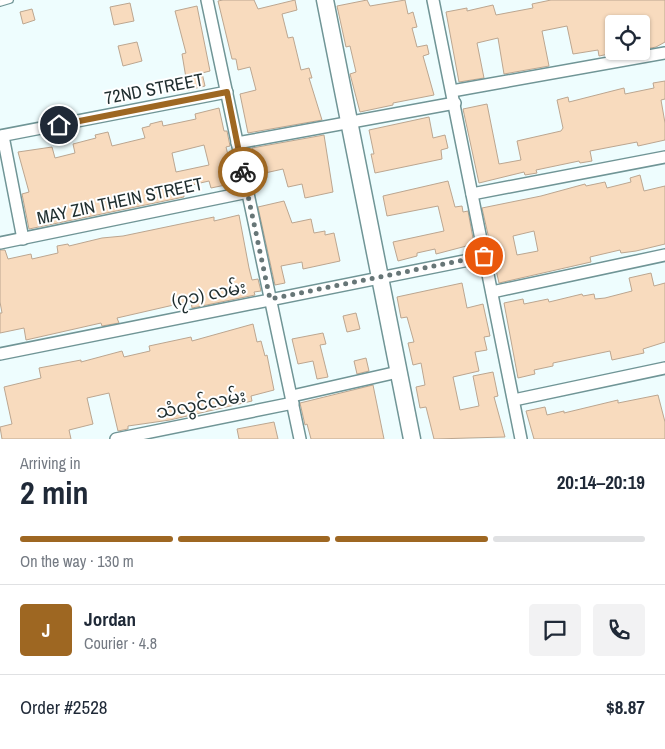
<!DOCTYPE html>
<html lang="en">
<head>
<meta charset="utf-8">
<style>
  :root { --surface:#fff; --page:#f2f2f3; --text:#1f2937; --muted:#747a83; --line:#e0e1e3; --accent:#9e6722 }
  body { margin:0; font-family:"Archivo Narrow","Noto Sans Myanmar",sans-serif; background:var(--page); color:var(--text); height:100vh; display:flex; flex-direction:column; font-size:19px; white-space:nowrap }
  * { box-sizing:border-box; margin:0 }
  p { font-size:16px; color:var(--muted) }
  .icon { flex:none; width:28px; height:28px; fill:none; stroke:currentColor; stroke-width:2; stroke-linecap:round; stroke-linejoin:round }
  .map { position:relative; height:439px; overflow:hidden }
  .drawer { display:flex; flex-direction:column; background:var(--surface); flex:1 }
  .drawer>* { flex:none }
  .buttons { position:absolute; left:605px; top:15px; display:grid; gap:10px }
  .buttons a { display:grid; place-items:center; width:45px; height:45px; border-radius:5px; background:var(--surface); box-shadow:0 1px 4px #0004; font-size:25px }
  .pin { position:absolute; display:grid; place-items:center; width:42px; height:42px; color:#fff; margin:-21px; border:2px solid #fff; border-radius:50%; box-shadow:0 1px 5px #0007 }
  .courier { position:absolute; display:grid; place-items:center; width:50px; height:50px; margin:-25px; border:4px solid #9e6722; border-radius:50%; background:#fff; color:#222; box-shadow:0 1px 6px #0007 }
  .head em { font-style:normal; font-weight:800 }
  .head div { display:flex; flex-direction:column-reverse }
  .head { display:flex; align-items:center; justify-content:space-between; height:85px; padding:0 20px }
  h1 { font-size:32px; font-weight:800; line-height:38px }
  .bar { display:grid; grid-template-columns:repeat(4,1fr); gap:8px 5px; align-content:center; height:60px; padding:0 20px }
  .bar i { height:6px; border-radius:4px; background:var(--line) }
  .bar .on { background:var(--accent) }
  .bar p { grid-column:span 4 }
  .line { display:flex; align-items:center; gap:12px; padding:0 20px; border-top:1px solid var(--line) }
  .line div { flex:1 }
  .round { display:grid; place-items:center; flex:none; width:52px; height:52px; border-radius:5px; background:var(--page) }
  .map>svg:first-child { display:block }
</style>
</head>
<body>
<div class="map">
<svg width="665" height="439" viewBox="0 0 665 439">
  <rect width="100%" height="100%" fill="#eefdfe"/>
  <g fill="#f8dbbe" stroke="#bca690" fill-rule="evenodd">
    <polygon points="223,0 254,0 258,9 295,0 297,10 282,14 288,38 293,37 301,70 309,68 312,78 309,78 322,120 248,133 240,94 256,90 250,67 238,70 236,59 232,59 218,1"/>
    <polygon points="367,0 370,6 405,0 408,14 413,12 417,27 412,28 417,47 427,45 429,54 423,56 434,95 393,103 393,105 360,112 350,74 356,72 350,46 346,47 337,6"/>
    <polygon points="551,0 665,0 665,42 656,47 641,50 641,24 614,24 614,53 599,56 598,50 573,54 567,26 542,31 549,66 504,74 498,38 477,43 484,78 459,82 446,12 467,8 467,11 493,5 496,15 533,8 532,4"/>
    <polygon points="130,3 134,21 114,25 110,7"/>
    <polygon points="197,6 210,71 202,73 205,86 188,90 182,54 186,53 175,11"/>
    <polygon points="32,9 35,20 23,24 20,12"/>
    <polygon points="137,42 142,61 123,66 118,46"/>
    <polygon points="665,81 665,99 661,100 665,123 665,140 638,146 637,142 590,151 592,161 580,163 579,161 536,170 537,173 525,175 524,172 479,183 463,109 487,104 499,164 521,160 517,141 561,131 563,128 557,100 568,97 569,102 624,88 625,94 654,88 653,83"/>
    <path d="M219,108L224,131H227L230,146L226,147L235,183L211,188L209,181L183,187L184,197L29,229L22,194L29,192L18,152L52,147L55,158L75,153L73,144L96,138L95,135L108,132L112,146L145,138L142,128L150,126V124L162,121L163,126L196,119L195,114ZM204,145L209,165L176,172L172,153Z"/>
    <polygon points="429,117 433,138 445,135 448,148 441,150 442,159 375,173 371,154 374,154 369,130"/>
    <polygon points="324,135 333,192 305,198 302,184 288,187 283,169 265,173 263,159 255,161 252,148"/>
    <path d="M640,175L644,191L665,186V244L636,251L621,253L620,250L590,257L591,262L499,283L482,208L541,196L585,184L586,186L605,182L607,188L631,182L630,178ZM534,231L538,251L517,255L513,236Z"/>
    <polygon points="448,181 455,207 462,206 463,212 468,211 474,244 436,254 435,249 417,253 417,256 398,261 393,242 444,231 438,206 387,216 383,196"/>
    <polygon points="284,201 292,223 311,219 314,233 325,231 325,235 334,233 340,261 303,269 302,262 281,266 285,283 275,285 258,207"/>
    <polygon points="239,215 249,268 252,280 258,279 261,291 254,292 255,295 192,308 191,301 117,318 119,323 102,326 101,323 26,340 24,328 0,333 0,313 2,313 0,302 0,250 5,250 8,259 31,254 32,259 58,253 57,246 68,244 69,246 102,238 123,236 214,217 214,221"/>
    <polygon points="651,273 654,286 665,283 665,342 643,349 644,353 612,360 610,351 553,363 553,366 534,370 535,374 518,378 504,303 523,299 524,304 548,299 549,302 582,294 583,296 594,294 595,299 605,298 632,291 629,278"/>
    <polygon points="462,283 467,308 483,304 490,336 484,337 487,350 475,352 479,371 453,377 460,410 479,406 473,376 493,372 498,396 494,397 505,437 434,439 426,407 420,408 416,387 425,385 421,363 413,365 408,343 414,342 407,317 401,318 397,297"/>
    <polygon points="356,313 360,329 347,332 343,316"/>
    <polygon points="253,324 257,342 261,341 265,356 267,355 274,390 251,396 252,401 170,420 128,426 128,429 118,431 109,393 87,398 93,424 69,430 71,439 2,439 0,427 12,424 4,387 41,378 39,368 81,360 81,362 122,351 124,357 150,351 149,346 191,337 192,341"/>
    <polygon points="323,333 326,344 320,345 328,377 317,379 313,361 298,364 292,339"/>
    <polygon points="366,358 369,371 357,374 354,361"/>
    <polygon points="373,385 384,439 311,439 307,424 305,425 300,403"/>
    <polygon points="658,395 665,422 665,439 534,439 526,411 545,407 547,415 564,411 564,413 618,400 618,403"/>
    <polygon points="274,422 278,439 239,439 237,429"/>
  </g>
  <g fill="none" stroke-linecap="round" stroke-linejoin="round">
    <defs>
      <polyline id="lane" points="0,3 10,0"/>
      <g id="street">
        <polyline points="207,0 300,439"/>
        <polyline points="433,0 521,439"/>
        <polyline points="452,91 665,53"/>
        <polyline points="0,136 227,92"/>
        <polyline points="3,136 23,239"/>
        <polyline points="237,143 455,103"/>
        <polyline points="472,194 665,157"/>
        <polyline points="0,243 248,192"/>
        <polyline points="492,292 665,255"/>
        <polyline points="0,354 484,257"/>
        <polyline points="292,396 398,372"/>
        <polyline points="514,400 665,368"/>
        <polyline points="116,439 293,403"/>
      </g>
      <polyline id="secondary" points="325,0 412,439"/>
    </defs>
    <use href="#lane" stroke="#709596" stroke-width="8"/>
    <use href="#street" stroke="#709596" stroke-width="14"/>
    <use href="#secondary" stroke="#709596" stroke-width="19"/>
    <use href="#lane" stroke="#fff" stroke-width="5.5"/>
    <use href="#street" stroke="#fff" stroke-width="11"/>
    <use href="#secondary" stroke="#fff" stroke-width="16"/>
  </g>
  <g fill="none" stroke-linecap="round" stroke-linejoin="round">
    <polyline stroke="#677677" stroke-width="5" stroke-dasharray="0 9" points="243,172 270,299 484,256"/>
    <polyline stroke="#9e6722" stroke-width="6" points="59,125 227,92 243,172"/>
  </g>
  <g text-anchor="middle" stroke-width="4" stroke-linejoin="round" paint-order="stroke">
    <g font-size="18" fill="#1e2d2e" stroke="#fff">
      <text transform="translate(154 89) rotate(-11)" y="6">72ND STREET</text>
      <text transform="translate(120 201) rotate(-12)" y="6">MAY ZIN THEIN STREET</text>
      <text transform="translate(209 294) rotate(-11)" y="6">(၇၁) လမ်း</text>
      <text transform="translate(201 404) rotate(-11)" y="6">သံလွင်လမ်း</text>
    </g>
  </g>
</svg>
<div class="buttons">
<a><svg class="icon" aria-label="locate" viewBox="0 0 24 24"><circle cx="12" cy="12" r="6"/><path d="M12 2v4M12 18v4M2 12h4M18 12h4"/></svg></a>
</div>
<div class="pin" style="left:484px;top:256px;background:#ea580c"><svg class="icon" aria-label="bag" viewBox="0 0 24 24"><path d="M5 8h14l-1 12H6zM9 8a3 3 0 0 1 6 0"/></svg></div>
<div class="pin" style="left:59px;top:125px;background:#1f2937"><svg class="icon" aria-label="home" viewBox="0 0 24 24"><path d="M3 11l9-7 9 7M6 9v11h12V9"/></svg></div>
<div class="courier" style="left:243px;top:172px"><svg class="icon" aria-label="bike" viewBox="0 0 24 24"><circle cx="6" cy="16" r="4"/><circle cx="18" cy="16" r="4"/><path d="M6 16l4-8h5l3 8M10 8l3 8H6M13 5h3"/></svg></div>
</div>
<section class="drawer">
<div class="head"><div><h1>2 min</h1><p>Arriving in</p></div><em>20:14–20:19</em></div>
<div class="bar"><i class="on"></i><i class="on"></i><i class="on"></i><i></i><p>On the way · 130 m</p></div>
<div class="line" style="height:90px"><b class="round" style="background:var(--accent);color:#fff">J</b><div><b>Jordan</b><p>Courier · 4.8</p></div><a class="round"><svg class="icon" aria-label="chat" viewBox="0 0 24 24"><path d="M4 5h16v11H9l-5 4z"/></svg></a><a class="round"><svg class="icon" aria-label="phone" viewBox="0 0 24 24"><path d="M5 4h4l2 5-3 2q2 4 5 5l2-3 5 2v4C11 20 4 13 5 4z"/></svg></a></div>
<div class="line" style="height:65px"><div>Order #2528</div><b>$8.87</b></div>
</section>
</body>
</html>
